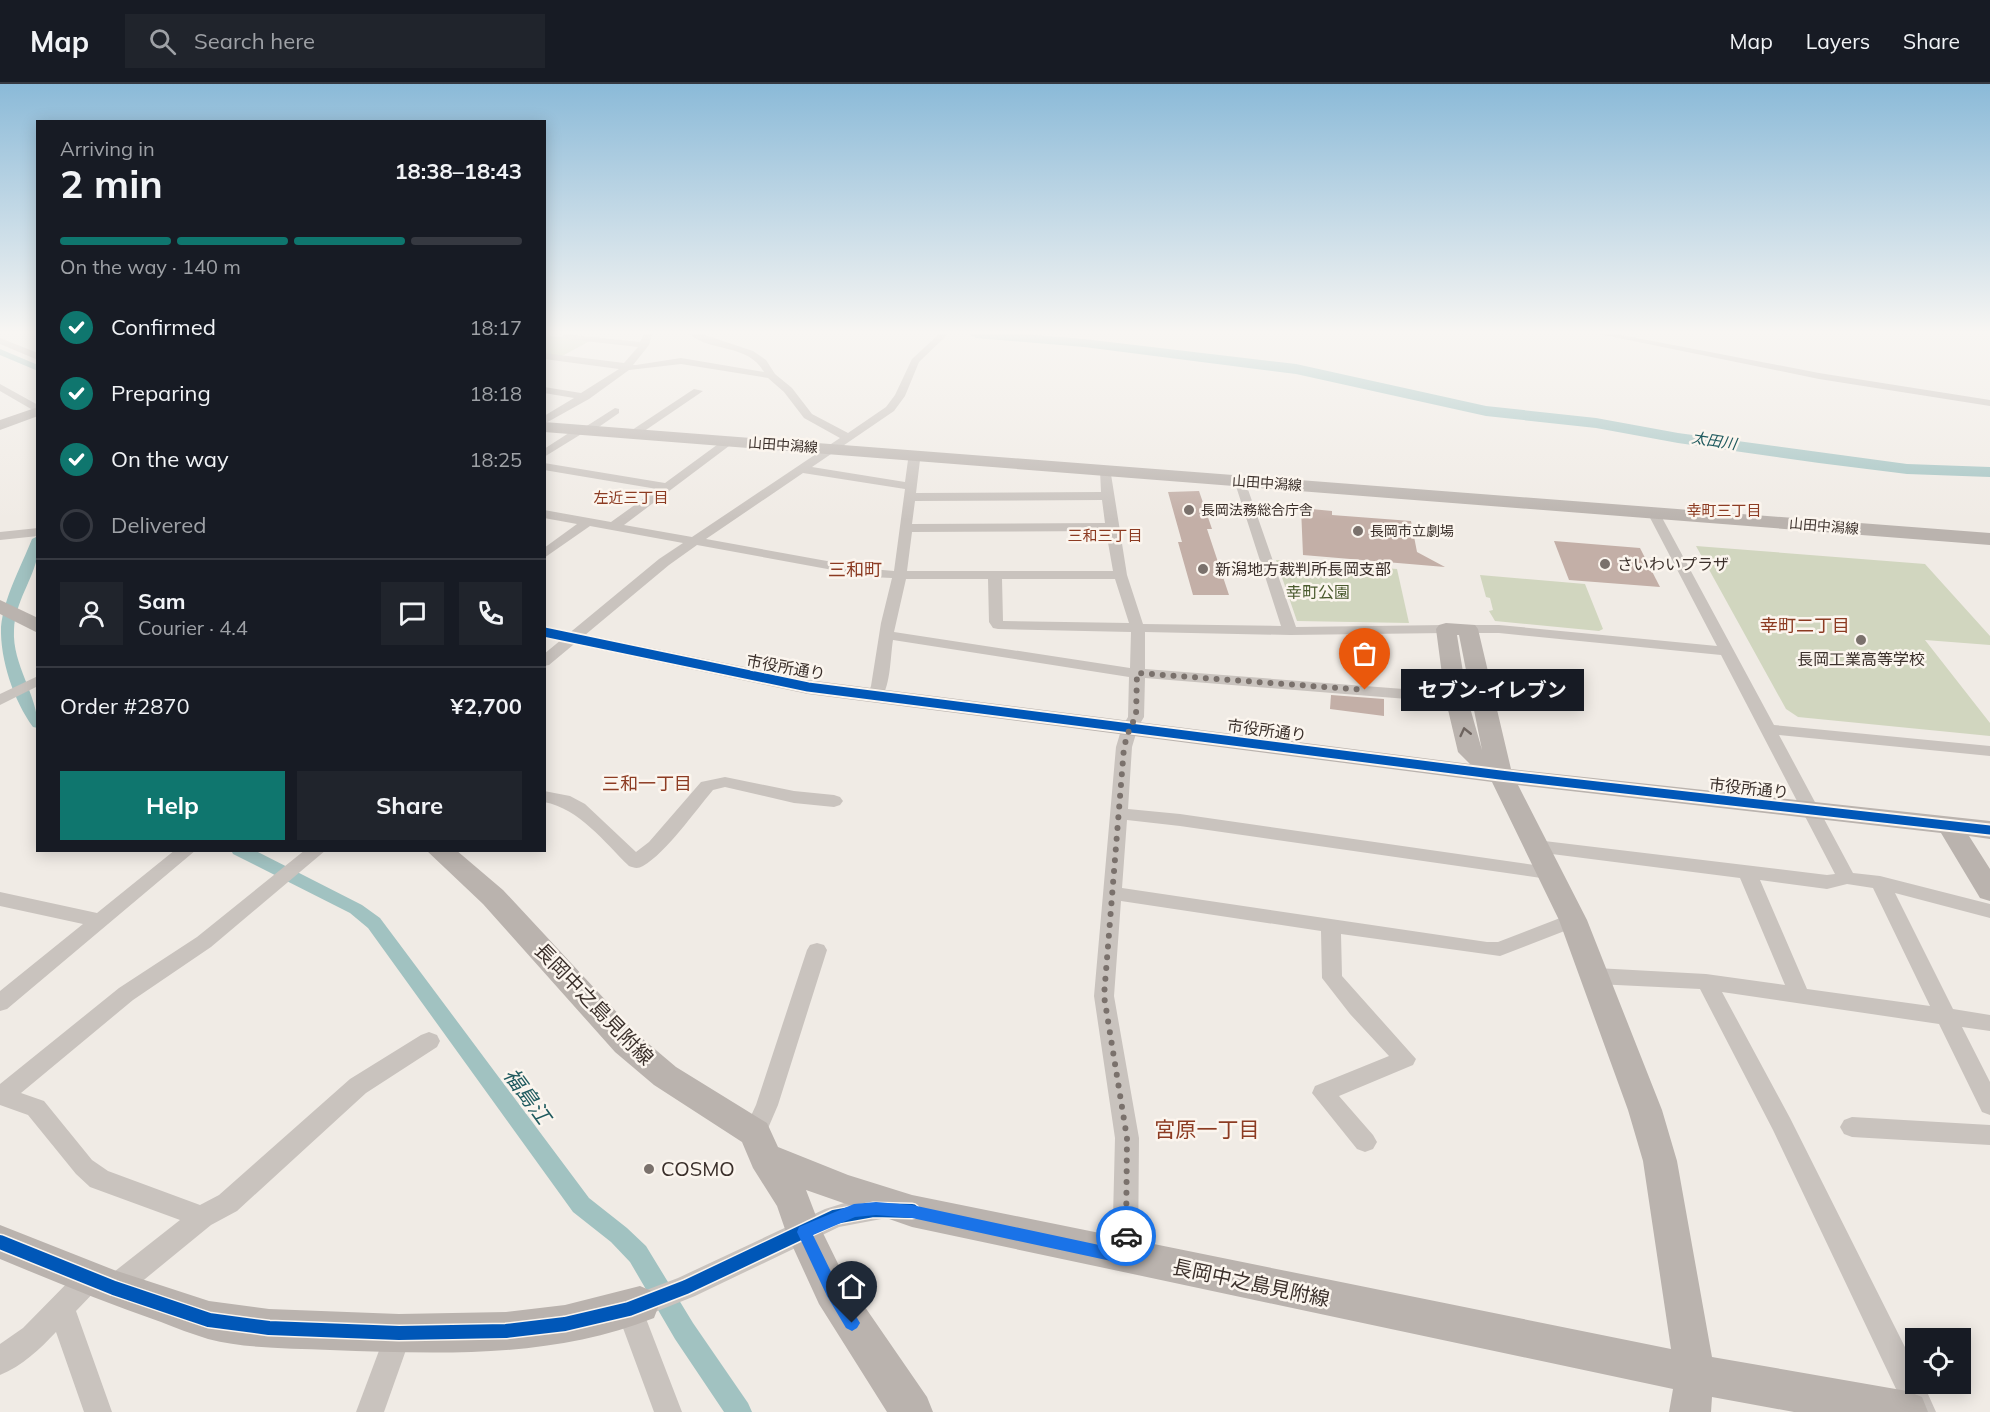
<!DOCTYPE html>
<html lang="en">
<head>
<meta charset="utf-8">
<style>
  :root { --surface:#171b24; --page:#20242c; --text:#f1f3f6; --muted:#9ea1a6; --line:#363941; --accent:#0f766e }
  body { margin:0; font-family:Mulish,"Noto Sans JP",sans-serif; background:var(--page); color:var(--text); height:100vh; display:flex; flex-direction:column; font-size:22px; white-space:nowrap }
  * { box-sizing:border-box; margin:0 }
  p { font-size:20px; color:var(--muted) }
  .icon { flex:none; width:33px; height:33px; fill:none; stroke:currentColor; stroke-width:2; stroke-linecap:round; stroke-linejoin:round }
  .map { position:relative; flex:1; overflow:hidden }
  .drawer { position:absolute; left:36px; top:36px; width:510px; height:732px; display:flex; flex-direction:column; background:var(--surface); border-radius:0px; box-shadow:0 3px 15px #0003 }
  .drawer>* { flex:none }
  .buttons { position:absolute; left:1905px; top:1244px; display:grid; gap:12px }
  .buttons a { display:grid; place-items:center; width:66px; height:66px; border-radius:0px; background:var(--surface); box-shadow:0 3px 15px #0003; font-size:30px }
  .pin { position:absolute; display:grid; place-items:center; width:51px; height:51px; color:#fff; margin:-62px -26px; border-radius:50% 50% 50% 0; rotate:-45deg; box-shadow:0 0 6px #0007 }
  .pin .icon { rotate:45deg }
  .courier { position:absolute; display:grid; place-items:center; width:60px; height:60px; margin:-30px; border:4px solid #1a73e8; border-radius:50%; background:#fff; color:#222; box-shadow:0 2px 8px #0007 }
  .bubble { position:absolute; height:42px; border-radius:0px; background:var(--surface); box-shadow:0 3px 15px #0003; font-size:20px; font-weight:700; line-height:42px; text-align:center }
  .overview em { font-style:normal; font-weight:700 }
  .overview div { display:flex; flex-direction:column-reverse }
  .overview { display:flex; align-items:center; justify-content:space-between; height:102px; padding:0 24px }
  h1 { font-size:39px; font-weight:700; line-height:45px }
  .bar { display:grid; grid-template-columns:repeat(4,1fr); gap:9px 6px; align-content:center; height:72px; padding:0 24px }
  .bar i { height:8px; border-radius:4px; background:var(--line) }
  .bar .active { background:var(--accent) }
  .bar p { grid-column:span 4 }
  .line { display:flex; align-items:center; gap:15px; padding:0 24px; border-top:2px solid var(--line) }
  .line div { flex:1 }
  .round { display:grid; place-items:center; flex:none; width:63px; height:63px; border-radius:0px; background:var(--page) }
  ol { padding:0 24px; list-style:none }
  li { display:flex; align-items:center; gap:18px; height:66px }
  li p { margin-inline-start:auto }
  li .icon { padding:6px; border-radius:50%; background:var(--accent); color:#fff; stroke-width:4 }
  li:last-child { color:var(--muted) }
  li i { width:33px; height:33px; border:3px solid var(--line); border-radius:50% }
  .button { display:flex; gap:12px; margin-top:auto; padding:12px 24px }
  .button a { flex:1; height:69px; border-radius:0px; background:var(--accent); color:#fff; font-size:24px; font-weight:700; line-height:69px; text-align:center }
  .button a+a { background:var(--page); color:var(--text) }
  header { display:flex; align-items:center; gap:36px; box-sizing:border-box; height:84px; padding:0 30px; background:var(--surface); border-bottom:2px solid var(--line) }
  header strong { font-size:28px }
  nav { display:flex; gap:33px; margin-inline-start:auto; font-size:21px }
  .search { width:420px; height:54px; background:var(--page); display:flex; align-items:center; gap:15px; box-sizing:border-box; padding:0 21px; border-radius:0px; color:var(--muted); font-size:22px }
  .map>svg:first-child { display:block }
</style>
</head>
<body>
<header>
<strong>Map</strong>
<div class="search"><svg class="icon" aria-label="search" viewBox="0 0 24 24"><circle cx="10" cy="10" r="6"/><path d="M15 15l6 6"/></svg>Search here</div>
<nav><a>Map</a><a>Layers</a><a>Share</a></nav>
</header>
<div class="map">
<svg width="1990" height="1328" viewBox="0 0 1990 1328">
  <rect width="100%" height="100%" fill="#f0ebe5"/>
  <g fill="#d1d6bf">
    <polygon points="545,251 590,257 562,272 545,270"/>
    <polygon points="1696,462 1925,480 1990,552 1990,561 1925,556 1990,639 1990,652 1798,633 1786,625"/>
    <polygon points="1276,476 1397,485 1409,539 1297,537"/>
    <polygon points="1480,491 1585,500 1603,545 1599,547 1495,537 1489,527 1493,526 1490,514 1486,513"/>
  </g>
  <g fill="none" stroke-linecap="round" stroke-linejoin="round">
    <g fill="#a1c2c1" fill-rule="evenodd">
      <polygon points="0,265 38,281 38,287 0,271"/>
      <path d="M38,452C38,458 38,465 38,470C33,496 15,518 14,546C12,581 38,611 38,644L33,643C14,617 0,576 1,543C4,513 21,483 32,455Z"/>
      <polygon points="231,766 254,766 362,821 380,834 589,1114 627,1144 646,1162 693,1239 748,1319 752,1328 724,1328 675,1255 630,1178 611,1158 573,1128 368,844 350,829 233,770"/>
    </g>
    <polygon fill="#a1c2c1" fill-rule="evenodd" points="969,250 1023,250 1084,255 1296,280 1486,322 1596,334 1678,349 1907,380 1990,383 1990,393 1907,390 1819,379 1678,359 1596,344 1486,332 1296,290 1084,263 976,254"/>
  </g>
  <g fill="#c3afa7">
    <polygon points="1199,407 1212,445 1207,445 1229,511 1193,511 1178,458 1182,458 1168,408"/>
    <polygon points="1301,424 1332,427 1332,431 1411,437 1417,468 1445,483 1303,471"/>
    <polygon points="1554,457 1640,464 1660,503 1569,496"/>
    <polygon points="1331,611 1384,615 1384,632 1330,625"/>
  </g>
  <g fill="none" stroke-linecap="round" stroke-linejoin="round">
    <g fill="#c9c3be" fill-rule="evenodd">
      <path d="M565,250L640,258L644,250H652L649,261L633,281H636L681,274L764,288C748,259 708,268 690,250H702L753,267L766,276L775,290L792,304L812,330L848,349L886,323L895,311L912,275L939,250H948L919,278L905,312L894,327L812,383L905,398L908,376L913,369H921L923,371L920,376L916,409L1101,408L1100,386L1106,383L1110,384L1127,491L1143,540L1281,542L1234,396L1240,392L1244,394L1296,543L1446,541L1453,545L1446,549L1290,551L1145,548V585L1482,611L1490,616L1482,621L1145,594L1144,633L1138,643L1132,663L1128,725L1180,730L1548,783L1555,784L1557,789L1555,794L1548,795L1180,742L1127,736L1122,804L1487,858H1498L1573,829L1580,831L1583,836L1580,841L1500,872L1341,850L1342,892L1416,975L1413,981L1339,1012L1373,1051L1377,1058L1373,1065L1365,1068L1357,1065L1312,1009L1315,1002L1389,972L1350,930L1322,894L1321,847L1121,817L1114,912L1139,1054L1138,1173L1134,1181L1125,1185L1116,1181L1112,1173L1115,1054L1094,912L1116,663L1122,643L1128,633L1129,593L893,556C890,575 891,599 881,615H869L867,612L871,602L881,539L892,494L871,493L697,461L669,481L549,581L544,582V570L659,475L683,459L590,442L544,474V464L577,440L544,434V426L611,438L657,405L544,386V379L665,399L725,355H733V359L624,441L692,453L840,354L804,334L784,308L768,294L681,280L629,286L589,315L544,340V332L574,314L544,309V303L581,309L619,285L544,275V269L624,279L638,263L567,255L562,252ZM803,389L905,405L894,487L871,485L706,455ZM1102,416L1105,439L912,440L915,417ZM1106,447L1113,487H907L912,448ZM906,495H988L989,538L993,544L998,545L1131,548L1130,584L894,548ZM1002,495H1115L1129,539L1003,537Z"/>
      <polygon points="1599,250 1616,250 1819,289 1990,316 1990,322 1819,295"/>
      <polygon points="0,254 38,269 38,276 0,260"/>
      <polygon points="0,300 38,321 38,329 0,307"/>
      <polygon points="694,305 703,307 637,352 629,352 629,348"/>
      <polygon points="615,324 619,325 619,329 590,349 583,349 544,373 544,365 575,345 582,345"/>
      <path d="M1653,424L1659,428L1774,641L1990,662V672L1779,651L1853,789L1880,792L1990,820V834L1895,809L1953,925L1990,931V947L1962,943L1990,998V1031L1982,1028L1939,940L1722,908L1790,1034L1916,1285V1299H1923L1936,1328H1907L1773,1046L1700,905L1596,900L1589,897L1586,892L1589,887L1596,884L1706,890L1785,901L1740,794L1536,768L1530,766L1527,762L1530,758L1536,756L1827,791L1835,790L1721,571L1499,549H1468L1461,545L1468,541H1499L1717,562L1647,428ZM1760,796L1827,805L1847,800L1873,804L1930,922L1807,905Z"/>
      <polygon points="38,444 38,452 0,456 0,448"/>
      <polygon points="38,592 38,602 0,621 0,610"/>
      <path d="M725,693L794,707L834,711L840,713L843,717L840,721L834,723L794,719L725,703L713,706C695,727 666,769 643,782C638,785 634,784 629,782C604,758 580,725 544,718V707L570,712L585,720L636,768L649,758L701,698Z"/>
      <polygon points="175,766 196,766 7,925 0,927 0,907 83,840 0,822 0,808 97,829"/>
      <polygon points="305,766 326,766 211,863 133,916 21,1009 44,1017 92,1076 108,1087 200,1121 219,1111 350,995 421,951 429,948 437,951 440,957 437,963 366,1009 237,1127 211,1141 123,1213 114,1216 105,1213 101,1204 105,1195 180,1136 90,1103 76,1090 28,1031 0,1021 0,1000 119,904 197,853"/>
      <polygon points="817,859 824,861 827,866 778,1021 763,1056 755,1059 747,1056 743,1049 756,1021 807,866 810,861"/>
      <polygon points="1852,1033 1990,1041 1990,1061 1852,1053 1844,1050 1840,1043 1844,1036"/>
      <polygon points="883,1114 892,1117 895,1125 892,1133 839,1143 695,1212 645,1232 682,1328 654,1328 616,1225 620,1216 678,1194 825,1125 854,1116"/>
      <path d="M90,1182L99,1185L103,1194L99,1203L76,1227L112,1328H84L56,1248C40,1265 22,1282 0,1291V1260L23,1244L81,1185Z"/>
      <polygon points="399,1236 409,1240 412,1249 384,1328 356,1328 389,1240"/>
    </g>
    <g fill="#bab3ae" fill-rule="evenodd">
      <polygon points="38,323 38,332 0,346 0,336"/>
      <polygon points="544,338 1990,449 1990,461 544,348"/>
      <polygon points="0,516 38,534 38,549 0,530"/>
      <path d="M1446,539L1475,541L1478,545L1511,685L1990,737V755L1969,752L1990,785V817L1980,814L1941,749L1518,701L1587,836L1662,1026L1677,1077L1712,1273L1907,1307L1922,1313L1928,1328H1794L1712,1313L1711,1328H1669L1673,1305L912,1143L806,1106L821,1145L845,1194L927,1313L933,1328H887L819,1220L786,1148L777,1122L753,1084L742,1058L654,1001L615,968L483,820L426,766H456L503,806L637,950L676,983L767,1039L778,1063L848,1091L912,1111L1671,1265L1643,1077L1628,1026L1559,836L1492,698L808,610L544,554V542L808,596L1470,680L1458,668L1445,613L1436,545L1439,541ZM1457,551H1459L1482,666L1467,613Z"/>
      <path d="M0,1141L114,1186L209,1217L269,1225L399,1230L506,1228L565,1221L640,1202L654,1208L659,1221L654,1234C552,1275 438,1270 330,1266C290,1264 247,1265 208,1255C192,1250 176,1244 161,1238C106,1219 53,1197 0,1175Z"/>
    </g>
    <defs>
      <polyline id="cycleway-far1" points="544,548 808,603 1500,691 1990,746"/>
      <polyline id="cycleway" points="0,1158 114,1204 209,1236 269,1244 399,1249 506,1247 565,1240 629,1225 686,1203 834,1133 873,1126 912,1127"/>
    </defs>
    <use href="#cycleway-far1" stroke="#fbf5ee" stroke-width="13"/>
    <use href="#cycleway" stroke="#fbf5ee" stroke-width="17"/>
    <use href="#cycleway-far1" stroke="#0057b8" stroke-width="9"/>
    <use href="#cycleway" stroke="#0057b8" stroke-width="14"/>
  </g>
  <defs><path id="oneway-chevron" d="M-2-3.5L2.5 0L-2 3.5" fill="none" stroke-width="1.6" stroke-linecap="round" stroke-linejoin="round" transform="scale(1.5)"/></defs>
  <use stroke="#6e645f" href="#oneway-chevron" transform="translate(1465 648) rotate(-103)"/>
  <linearGradient id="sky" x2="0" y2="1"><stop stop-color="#8bbad8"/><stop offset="0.57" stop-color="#f8f6f3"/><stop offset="1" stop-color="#f8f6f3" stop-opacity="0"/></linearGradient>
  <rect width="1990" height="436" fill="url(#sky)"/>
  <path fill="#1a73e8" d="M876,1118L912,1121L1118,1165L1121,1147L1126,1145L1131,1147C1135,1155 1134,1170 1131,1178L1125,1180L912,1134L876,1131L855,1133L813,1151L838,1202L860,1239L857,1244L852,1247L846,1244L827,1212L797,1148L799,1143L854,1120Z"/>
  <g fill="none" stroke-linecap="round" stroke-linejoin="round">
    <polyline stroke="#7a716c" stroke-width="6" stroke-dasharray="0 10.8" points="1126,1152 1127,1054 1104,912 1124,663 1130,643 1136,633 1137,589 1365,606"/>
  </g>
  <g fill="#7a716c" stroke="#fbf5ee" stroke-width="2">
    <circle cx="1189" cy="426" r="6"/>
    <circle cx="1358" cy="447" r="6"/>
    <circle cx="1605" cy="480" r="6"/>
    <circle cx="1203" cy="485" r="6"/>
    <circle cx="1861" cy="556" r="6"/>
    <circle cx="649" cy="1085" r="6"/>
  </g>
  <g text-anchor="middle" stroke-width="5" stroke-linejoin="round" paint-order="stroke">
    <g font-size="14" fill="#3b302b" stroke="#fbf5ee">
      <text transform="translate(783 361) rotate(4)" y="5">山田中潟線</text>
      <text transform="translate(1267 399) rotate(4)" y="5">山田中潟線</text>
      <text transform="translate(1824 442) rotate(5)" y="5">山田中潟線</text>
    </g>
    <g font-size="14" fill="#3b302b" stroke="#fbf5ee" text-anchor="start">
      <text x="1201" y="431">長岡法務総合庁舎</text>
      <text x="1370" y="452">長岡市立劇場</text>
    </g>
    <g font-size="15" font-style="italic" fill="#1f5a5e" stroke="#fbf5ee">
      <text transform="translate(1714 357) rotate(9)" y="5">太田川</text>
    </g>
    <g font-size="15" fill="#8c3b22" stroke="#fbf5ee">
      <text x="631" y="419">左近三丁目</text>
      <text x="1724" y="432">幸町三丁目</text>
      <text x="1105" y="457">三和三丁目</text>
    </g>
    <g font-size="16" fill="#3b302b" stroke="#fbf5ee" text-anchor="start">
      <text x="1617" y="486">さいわいプラザ</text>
      <text x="1215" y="491">新潟地方裁判所長岡支部</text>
      <text x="1861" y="581" text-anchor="middle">長岡工業高等学校</text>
    </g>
    <g font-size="16" fill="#4a5a2e" stroke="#fbf5ee">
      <text x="1318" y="514">幸町公園</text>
    </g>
    <g font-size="16" fill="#3b302b" stroke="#fbf5ee">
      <text transform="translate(786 583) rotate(10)" y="6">市役所通り</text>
      <text transform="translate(1267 646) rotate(7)" y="6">市役所通り</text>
      <text transform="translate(1749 704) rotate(6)" y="6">市役所通り</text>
    </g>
    <g font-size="18" fill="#8c3b22" stroke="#fbf5ee">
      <text x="855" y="492">三和町</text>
      <text x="1805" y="548">幸町二丁目</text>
      <text x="647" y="706">三和一丁目</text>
    </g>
    <g font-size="20" fill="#3b302b" stroke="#fbf5ee">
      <text transform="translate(594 920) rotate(46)" y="7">長岡中之島見附線</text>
      <text transform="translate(1251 1199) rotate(12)" y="7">長岡中之島見附線</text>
    </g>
    <g font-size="20" fill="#3b302b" stroke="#fbf5ee" text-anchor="start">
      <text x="661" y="1092">COSMO</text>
    </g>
    <g font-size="21" font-style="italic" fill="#1f5a5e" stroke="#fbf5ee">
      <text transform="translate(527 1012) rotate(54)" y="7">福島江</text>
    </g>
    <g font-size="21" fill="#8c3b22" stroke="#fbf5ee">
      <text x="1207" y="1053">宮原一丁目</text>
    </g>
  </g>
</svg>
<div class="buttons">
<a><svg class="icon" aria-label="locate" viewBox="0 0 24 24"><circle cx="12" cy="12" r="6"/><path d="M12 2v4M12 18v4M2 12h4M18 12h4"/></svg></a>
</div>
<div class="pin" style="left:1365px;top:606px;background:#ea580c"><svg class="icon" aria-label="bag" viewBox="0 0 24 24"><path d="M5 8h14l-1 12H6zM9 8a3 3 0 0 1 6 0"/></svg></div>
<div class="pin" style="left:852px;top:1239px;background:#1f2937"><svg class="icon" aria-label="home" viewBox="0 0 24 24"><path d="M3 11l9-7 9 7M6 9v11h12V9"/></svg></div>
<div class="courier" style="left:1126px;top:1152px"><svg class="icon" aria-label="car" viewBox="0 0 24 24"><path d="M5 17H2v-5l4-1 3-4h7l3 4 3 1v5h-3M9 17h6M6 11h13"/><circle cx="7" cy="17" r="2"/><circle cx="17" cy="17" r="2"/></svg></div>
<div class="bubble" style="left:1401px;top:585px;width:183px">セブン-イレブン</div>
<section class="drawer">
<div class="overview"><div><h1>2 min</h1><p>Arriving in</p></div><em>18:38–18:43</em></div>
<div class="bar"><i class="active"></i><i class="active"></i><i class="active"></i><i></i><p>On the way · 140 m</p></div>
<ol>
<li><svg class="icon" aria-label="check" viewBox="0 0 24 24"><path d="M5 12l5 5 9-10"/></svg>Confirmed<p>18:17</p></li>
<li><svg class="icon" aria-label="check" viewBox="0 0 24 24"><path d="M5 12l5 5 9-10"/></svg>Preparing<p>18:18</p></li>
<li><svg class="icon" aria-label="check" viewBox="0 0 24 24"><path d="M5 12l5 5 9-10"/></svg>On the way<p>18:25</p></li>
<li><i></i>Delivered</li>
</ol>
<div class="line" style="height:108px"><a class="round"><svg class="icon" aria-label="person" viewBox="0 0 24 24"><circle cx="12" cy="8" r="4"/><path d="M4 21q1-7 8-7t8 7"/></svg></a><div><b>Sam</b><p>Courier · 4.4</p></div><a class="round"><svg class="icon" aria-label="chat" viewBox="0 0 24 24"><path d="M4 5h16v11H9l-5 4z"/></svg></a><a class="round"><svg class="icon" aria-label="phone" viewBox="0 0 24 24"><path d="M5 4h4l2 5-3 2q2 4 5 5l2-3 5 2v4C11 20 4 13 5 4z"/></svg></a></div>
<div class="line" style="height:78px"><div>Order #2870</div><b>¥2,700</b></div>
<div class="button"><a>Help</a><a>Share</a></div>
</section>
</div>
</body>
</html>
